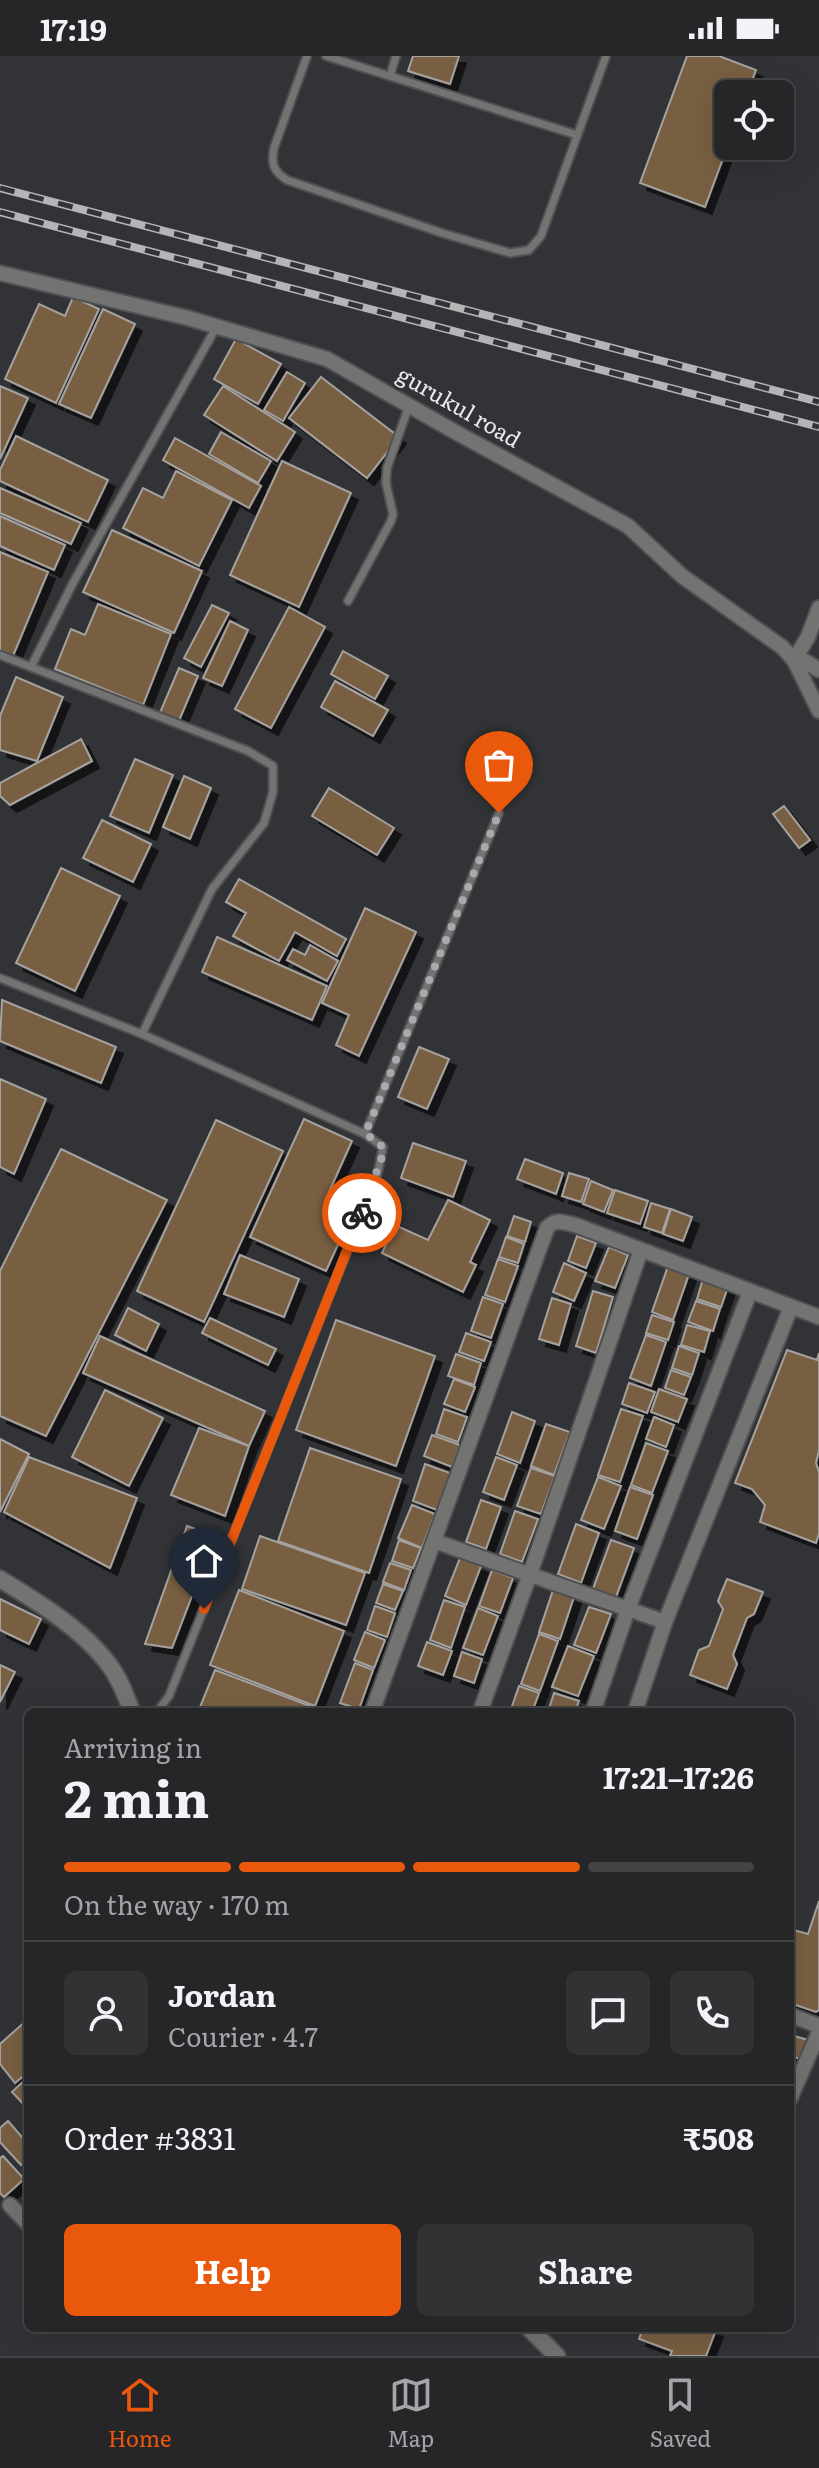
<!DOCTYPE html>
<html lang="en">
<head>
<meta charset="utf-8">
<style>
  :root { --surface:#262628; --page:#323234; --text:#f1f3f6; --muted:#a4a5a8; --line:#424345; --accent:#ea580c }
  body { margin:0; font-family:Literata,serif; background:var(--page); color:var(--text); height:100vh; display:flex; flex-direction:column; font-size:30px; white-space:nowrap }
  * { box-sizing:border-box; margin:0 }
  p { font-size:26px; color:var(--muted) }
  .icon { flex:none; width:44px; height:44px; fill:none; stroke:currentColor; stroke-width:2; stroke-linecap:round; stroke-linejoin:round }
  .map { position:relative; flex:1; overflow:hidden }
  .sheet { position:absolute; left:24px; top:1652px; width:770px; height:624px; display:flex; flex-direction:column; background:var(--surface); border-radius:12px; box-shadow:0 8px 32px #0002,0 0 0 2px var(--line) }
  .sheet>* { flex:none }
  .fabs { position:absolute; left:714px; top:24px; display:grid; gap:16px }
  .fabs a { display:grid; place-items:center; width:80px; height:80px; border-radius:12px; background:var(--surface); box-shadow:0 8px 32px #0002,0 0 0 2px var(--line); font-size:40px }
  .pin { position:absolute; display:grid; place-items:center; width:68px; height:68px; color:#fff; margin:-82px -34px; border-radius:50% 50% 50% 0; rotate:-45deg; box-shadow:0 0 8px #0007 }
  .pin .icon { rotate:45deg }
  .courier { position:absolute; display:grid; place-items:center; width:80px; height:80px; margin:-40px; border:6px solid #ea580c; border-radius:50%; background:#fff; color:#222; box-shadow:0 2px 10px #0007 }
  .summary em { font-style:normal; font-weight:700 }
  .summary div { display:flex; flex-direction:column-reverse }
  .summary { display:flex; align-items:center; justify-content:space-between; height:136px; padding:0 40px }
  h1 { font-size:52px; font-weight:700; line-height:60px }
  .bar { display:grid; grid-template-columns:repeat(4,1fr); gap:12px 8px; align-content:center; height:96px; padding:0 40px }
  .bar i { height:10px; border-radius:6px; background:var(--line) }
  .bar .active { background:var(--accent) }
  .bar p { grid-column:span 4 }
  .line { display:flex; align-items:center; gap:20px; padding:0 40px; border-top:2px solid var(--line) }
  .line div { flex:1 }
  .round { display:grid; place-items:center; flex:none; width:84px; height:84px; border-radius:12px; background:var(--page) }
  .primary-button { display:flex; gap:16px; margin-top:auto; padding:16px 40px }
  .primary-button a { flex:1; height:92px; border-radius:12px; background:var(--accent); color:#fff; font-size:32px; font-weight:700; line-height:92px; text-align:center }
  .primary-button a+a { background:var(--page); color:var(--text) }
  .status { display:flex; justify-content:space-between; align-items:center; height:56px; padding:0 40px; background:var(--surface); direction:ltr }
  .status svg { height:22px; fill:currentColor }
  .menu { display:flex; justify-content:space-around; align-items:center; height:112px; border-top:2px solid var(--line); background:var(--surface); font-size:22px; color:var(--muted) }
  .menu a { display:grid; justify-items:center; gap:4px }
  .menu .active { color:var(--accent) }
  .map>svg:first-child { display:block }
</style>
</head>
<body>
<div class="status"><b>17:19</b><svg viewBox="0 0 49 12"><path d="M0 12V9h3v3zM5 12V6h3v6zM10 12V3h3v9zM15 12V0h3v12zM26 1h20v11H26zM47 4h2v5h-2z"/></svg></div>
<div class="map">
<svg width="819" height="2300" viewBox="0 0 819 2300">
  <defs>
    <filter id="shadow"><feDropShadow dx="7" dy="7" stdDeviation="0" flood-color="#0009"/></filter>
  </defs>
  <rect width="100%" height="100%" fill="#323336"/>
  <g fill="#795e43" stroke="#a5a29f" stroke-width="2" filter="url(#shadow)">
    <polygon points="413,0 459,0 450,28 408,15"/>
    <polygon points="687,0 719,0 756,14 747,38 728,38 728,89 705,151 640,127"/>
    <polygon points="73,241 99,253 56,347 5,323 39,248 65,260"/>
    <polygon points="103,253 135,268 91,362 59,348"/>
    <polygon points="236,283 281,308 258,348 214,323"/>
    <polygon points="287,316 305,327 283,365 264,354"/>
    <polygon points="321,321 399,381 367,422 289,362"/>
    <polygon points="0,330 28,342 0,403"/>
    <polygon points="223,330 295,376 277,405 204,359"/>
    <polygon points="221,376 271,405 258,427 209,398"/>
    <polygon points="16,380 108,424 88,466 0,425 0,414"/>
    <polygon points="175,382 261,430 249,452 163,404"/>
    <polygon points="282,405 351,437 299,551 230,519"/>
    <polygon points="176,415 232,444 199,510 123,472 143,432 163,442"/>
    <polygon points="0,432 81,467 71,488 0,457"/>
    <polygon points="0,460 65,489 54,514 0,490"/>
    <polygon points="112,474 202,515 174,577 83,536"/>
    <polygon points="0,496 48,516 13,600 0,594"/>
    <polygon points="98,548 171,578 143,649 55,613 71,573 85,579"/>
    <polygon points="212,549 229,557 201,611 184,602"/>
    <polygon points="289,551 325,571 271,672 235,653"/>
    <polygon points="230,565 248,574 222,630 203,622"/>
    <polygon points="343,595 388,620 375,643 331,618"/>
    <polygon points="179,612 198,620 178,667 159,659"/>
    <polygon points="16,621 63,641 37,705 0,694 0,660"/>
    <polygon points="335,625 388,654 373,680 321,651"/>
    <polygon points="81,683 92,705 10,749 0,740 0,727"/>
    <polygon points="135,703 173,719 149,777 110,760"/>
    <polygon points="184,720 211,732 190,783 163,771"/>
    <polygon points="329,732 394,772 377,799 312,760"/>
    <polygon points="784,750 810,784 799,792 773,758"/>
    <polygon points="102,764 151,788 133,826 83,802"/>
    <polygon points="61,812 120,840 75,935 16,907"/>
    <polygon points="239,823 346,883 337,900 295,876 279,905 233,880 246,857 226,846"/>
    <polygon points="365,852 416,876 359,1000 336,989 349,959 322,947"/>
    <polygon points="217,881 327,930 312,964 202,916"/>
    <polygon points="310,889 338,905 327,925 287,904 293,893 305,899"/>
    <polygon points="2,944 116,991 101,1027 0,985"/>
    <polygon points="419,991 449,1003 427,1053 398,1041"/>
    <polygon points="0,1023 46,1043 14,1118 0,1111"/>
    <polygon points="304,1063 352,1085 329,1136 356,1149 326,1215 250,1181"/>
    <polygon points="216,1064 283,1095 204,1266 137,1235"/>
    <polygon points="413,1087 466,1105 453,1141 401,1122"/>
    <polygon points="61,1093 167,1144 46,1380 0,1360 0,1215"/>
    <polygon points="525,1103 563,1117 556,1138 517,1123"/>
    <polygon points="569,1117 589,1123 581,1146 562,1140"/>
    <polygon points="591,1125 613,1134 604,1156 583,1148"/>
    <polygon points="615,1134 648,1145 640,1168 607,1157"/>
    <polygon points="448,1144 490,1164 470,1206 476,1209 463,1236 382,1197 395,1169 428,1184"/>
    <polygon points="651,1147 670,1153 662,1177 644,1171"/>
    <polygon points="671,1153 692,1161 683,1185 663,1178"/>
    <polygon points="514,1160 531,1166 525,1186 507,1180"/>
    <polygon points="577,1180 596,1187 586,1212 568,1205"/>
    <polygon points="506,1181 524,1188 518,1207 499,1201"/>
    <polygon points="609,1191 628,1199 615,1232 595,1225"/>
    <polygon points="240,1199 299,1223 284,1261 224,1238"/>
    <polygon points="498,1203 518,1210 505,1246 485,1239"/>
    <polygon points="564,1207 586,1217 574,1245 553,1236"/>
    <polygon points="668,1210 689,1218 673,1264 652,1256"/>
    <polygon points="703,1223 728,1231 721,1251 697,1243"/>
    <polygon points="593,1235 613,1241 596,1297 576,1290"/>
    <polygon points="483,1241 503,1248 491,1282 471,1275"/>
    <polygon points="552,1242 571,1248 559,1289 539,1283"/>
    <polygon points="696,1245 720,1253 713,1275 688,1266"/>
    <polygon points="128,1252 159,1268 146,1295 115,1279"/>
    <polygon points="652,1259 674,1266 668,1284 646,1277"/>
    <polygon points="210,1262 276,1293 268,1309 202,1277"/>
    <polygon points="336,1264 435,1300 396,1410 296,1374"/>
    <polygon points="687,1269 710,1275 704,1296 681,1289"/>
    <polygon points="466,1277 491,1286 484,1305 459,1296"/>
    <polygon points="646,1279 666,1286 651,1330 630,1322"/>
    <polygon points="100,1280 265,1355 249,1390 83,1317"/>
    <polygon points="679,1290 699,1297 692,1319 672,1312"/>
    <polygon points="787,1294 817,1304 819,1297 819,1394 816,1407 819,1416 819,1477 816,1487 760,1466 765,1449 752,1433 735,1427"/>
    <polygon points="456,1298 481,1307 474,1329 448,1320"/>
    <polygon points="671,1314 691,1321 684,1339 665,1332"/>
    <polygon points="454,1323 475,1331 465,1356 444,1348"/>
    <polygon points="629,1327 655,1336 647,1357 622,1348"/>
    <polygon points="659,1333 687,1343 678,1366 651,1356"/>
    <polygon points="105,1334 163,1362 129,1430 72,1401"/>
    <polygon points="444,1353 467,1361 458,1386 436,1378"/>
    <polygon points="621,1353 643,1360 620,1426 598,1419"/>
    <polygon points="512,1356 535,1365 520,1407 497,1398"/>
    <polygon points="654,1361 674,1369 666,1391 646,1383"/>
    <polygon points="546,1368 570,1376 554,1419 531,1410"/>
    <polygon points="199,1372 249,1390 225,1460 171,1439"/>
    <polygon points="432,1379 460,1389 452,1411 424,1400"/>
    <polygon points="0,1383 29,1398 0,1456"/>
    <polygon points="646,1387 668,1395 652,1437 631,1429"/>
    <polygon points="310,1392 401,1423 369,1517 278,1485"/>
    <polygon points="29,1401 137,1442 110,1512 4,1456"/>
    <polygon points="496,1401 517,1409 504,1444 483,1436"/>
    <polygon points="425,1408 450,1417 437,1454 413,1445"/>
    <polygon points="531,1412 555,1420 541,1458 517,1450"/>
    <polygon points="598,1421 621,1430 604,1473 581,1464"/>
    <polygon points="630,1431 653,1439 637,1483 615,1475"/>
    <polygon points="481,1444 501,1451 486,1493 466,1486"/>
    <polygon points="412,1449 435,1458 422,1492 398,1482"/>
    <polygon points="515,1455 538,1463 522,1506 500,1498"/>
    <polygon points="576,1468 599,1477 581,1527 558,1518"/>
    <polygon points="187,1470 215,1480 172,1592 145,1588"/>
    <polygon points="260,1480 365,1517 346,1569 242,1533"/>
    <polygon points="399,1484 421,1492 413,1512 392,1505"/>
    <polygon points="611,1484 634,1492 616,1541 593,1533"/>
    <polygon points="460,1502 481,1510 466,1549 445,1540"/>
    <polygon points="390,1507 411,1514 404,1534 383,1526"/>
    <polygon points="492,1514 513,1522 500,1557 479,1550"/>
    <polygon points="727,1523 763,1536 754,1558 747,1562 733,1599 737,1608 727,1633 690,1619 699,1594 709,1590 723,1553 718,1545"/>
    <polygon points="383,1528 403,1535 395,1554 376,1547"/>
    <polygon points="239,1534 344,1575 315,1650 210,1609"/>
    <polygon points="553,1534 574,1541 560,1583 539,1576"/>
    <polygon points="0,1543 41,1563 29,1588 0,1574"/>
    <polygon points="444,1544 465,1551 451,1592 430,1584"/>
    <polygon points="375,1550 395,1557 387,1581 367,1574"/>
    <polygon points="589,1551 611,1558 596,1597 574,1589"/>
    <polygon points="478,1552 498,1560 483,1599 463,1592"/>
    <polygon points="365,1576 385,1584 374,1612 354,1604"/>
    <polygon points="539,1578 558,1585 540,1635 521,1628"/>
    <polygon points="427,1586 452,1595 443,1619 418,1610"/>
    <polygon points="568,1590 594,1600 578,1640 552,1631"/>
    <polygon points="462,1596 482,1603 474,1627 454,1620"/>
    <polygon points="355,1607 373,1614 359,1653 340,1647"/>
    <polygon points="0,1609 15,1616 0,1646"/>
    <polygon points="215,1614 318,1653 317,1656 198,1656"/>
    <polygon points="519,1630 539,1637 532,1656 510,1656"/>
    <polygon points="554,1637 579,1645 575,1656 548,1656"/>
    <polygon points="819,1845 819,1954 816,1956 790,1947 790,1873 808,1878"/>
    <polygon points="27,1964 28,2016 15,2027 0,2008 0,1988"/>
    <polygon points="791,1979 811,1985 805,2004 790,2000"/>
    <polygon points="28,2021 28,2053 12,2036"/>
    <polygon points="8,2065 28,2088 28,2103 21,2109 0,2086 0,2072"/>
    <polygon points="3,2100 24,2123 4,2141 0,2137 0,2102"/>
    <polygon points="643,2272 709,2272 716,2274 706,2300 670,2300 672,2295 639,2283"/>
  </g>
  <g fill="none" stroke-linecap="round" stroke-linejoin="round">
    <defs>
      <g id="service">
        <path d="M307,0L274,92C271,108 273,115 287,124L442,177L510,197L529,194L541,180L606,0"/>
        <polyline points="326,0 577,79"/>
        <polyline points="390,20 396,0"/>
        <polyline points="348,545 391,465 393,458 386,427 387,412 409,350"/>
        <polyline points="0,599 248,695 273,710 273,736 264,767 212,833 142,978"/>
        <polyline points="31,611 73,527 217,270"/>
        <polyline points="0,922 142,978 365,1078 383,1091 377,1120 169,1640 157,1656"/>
        <polyline points="365,1078 499,757"/>
      </g>
      <g id="minor">
        <polyline points="0,217 188,262 327,303 457,377 628,470 682,520 782,591 794,604 819,655"/>
        <polyline points="797,600 819,614"/>
        <polyline points="794,604 808,581 819,552"/>
        <polyline points="434,1485 665,1566"/>
        <path d="M372,1656L547,1172C556,1161 566,1167 578,1170L819,1261"/>
        <polyline points="480,1656 530,1518 641,1194"/>
        <polyline points="593,1656 628,1553 750,1236"/>
        <polyline points="635,1656 665,1566 791,1251"/>
        <polyline points="790,1959 819,1970"/>
        <polyline points="790,2043 819,1976"/>
        <polyline points="10,2149 28,2168"/>
      </g>
      <g id="tertiary">
        <path d="M0,1523C38,1546 84,1574 110,1610C120,1624 126,1640 132,1656"/>
        <polyline points="529,2272 557,2300"/>
      </g>
    </defs>
    <use href="#service" stroke="#4f5053" stroke-width="11"/>
    <use href="#minor" stroke="#4f5053" stroke-width="18"/>
    <use href="#tertiary" stroke="#4f5053" stroke-width="20"/>
    <use href="#service" stroke="#737371" stroke-width="7"/>
    <use href="#minor" stroke="#737371" stroke-width="14"/>
    <use href="#tertiary" stroke="#737371" stroke-width="16"/>
    <defs>
      <g id="rail">
        <polyline points="0,132 819,346"/>
        <polyline points="0,156 819,371"/>
      </g>
    </defs>
    <use href="#rail" stroke="#b4b5b7" stroke-width="8"/>
    <use href="#rail" stroke="#323336" stroke-width="5" stroke-dasharray="15" stroke-linecap="butt"/>
  </g>
  <g fill="none" stroke-linecap="round" stroke-linejoin="round">
    <polyline stroke="#a9aaac" stroke-width="8" stroke-dasharray="0 14.4" points="362,1157 384,1095 379,1086 365,1078 499,757"/>
    <polyline stroke="#ea580c" stroke-width="10" points="204,1553 362,1157"/>
  </g>
  <g text-anchor="middle" stroke-width="6" stroke-linejoin="round" paint-order="stroke">
    <g font-size="22" fill="#e9eaec" stroke="#323336">
      <text transform="translate(459 351) rotate(30)" y="8">gurukul road</text>
    </g>
  </g>
</svg>
<div class="fabs">
<a><svg class="icon" aria-label="locate" viewBox="0 0 24 24"><circle cx="12" cy="12" r="6"/><path d="M12 2v4M12 18v4M2 12h4M18 12h4"/></svg></a>
</div>
<div class="pin" style="left:499px;top:757px;background:#ea580c"><svg class="icon" aria-label="bag" viewBox="0 0 24 24"><path d="M5 8h14l-1 12H6zM9 8a3 3 0 0 1 6 0"/></svg></div>
<div class="pin" style="left:204px;top:1553px;background:#1f2937"><svg class="icon" aria-label="home" viewBox="0 0 24 24"><path d="M3 11l9-7 9 7M6 9v11h12V9"/></svg></div>
<div class="courier" style="left:362px;top:1157px"><svg class="icon" aria-label="bike" viewBox="0 0 24 24"><circle cx="6" cy="16" r="4"/><circle cx="18" cy="16" r="4"/><path d="M6 16l4-8h5l3 8M10 8l3 8H6M13 5h3"/></svg></div>
<section class="sheet">
<div class="summary"><div><h1>2 min</h1><p>Arriving in</p></div><em>17:21–17:26</em></div>
<div class="bar"><i class="active"></i><i class="active"></i><i class="active"></i><i></i><p>On the way · 170 m</p></div>
<div class="line" style="height:144px"><a class="round"><svg class="icon" aria-label="person" viewBox="0 0 24 24"><circle cx="12" cy="8" r="4"/><path d="M4 21q1-7 8-7t8 7"/></svg></a><div><b>Jordan</b><p>Courier · 4.7</p></div><a class="round"><svg class="icon" aria-label="chat" viewBox="0 0 24 24"><path d="M4 5h16v11H9l-5 4z"/></svg></a><a class="round"><svg class="icon" aria-label="phone" viewBox="0 0 24 24"><path d="M5 4h4l2 5-3 2q2 4 5 5l2-3 5 2v4C11 20 4 13 5 4z"/></svg></a></div>
<div class="line" style="height:104px"><div>Order #3831</div><b>₹508</b></div>
<div class="primary-button"><a>Help</a><a>Share</a></div>
</section>
</div>
<nav class="menu">
<a class="active"><svg class="icon" aria-label="home" viewBox="0 0 24 24"><path d="M3 11l9-7 9 7M6 9v11h12V9"/></svg>Home</a>
<a><svg class="icon" aria-label="map" viewBox="0 0 24 24"><path d="M3 6l6-2 6 2 6-2v14l-6 2-6-2-6 2zM9 4v14M15 6v14"/></svg>Map</a>
<a><svg class="icon" aria-label="saved" viewBox="0 0 24 24"><path d="M7 4h10v16l-5-4-5 4z"/></svg>Saved</a>
</nav>
</body>
</html>
